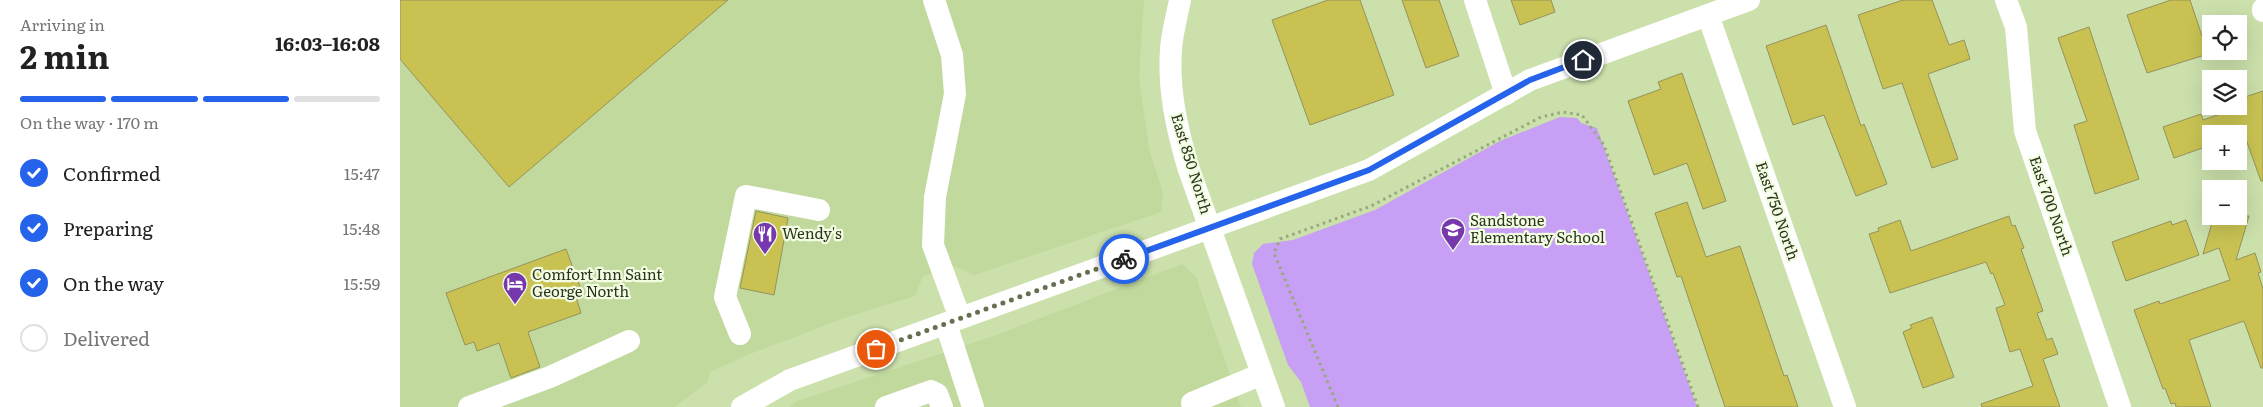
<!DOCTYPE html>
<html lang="en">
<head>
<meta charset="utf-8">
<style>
  :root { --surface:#fff; --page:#f6f6f6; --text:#222; --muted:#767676; --line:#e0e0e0; --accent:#2563eb }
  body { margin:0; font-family:Literata,serif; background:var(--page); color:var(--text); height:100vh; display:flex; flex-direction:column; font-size:19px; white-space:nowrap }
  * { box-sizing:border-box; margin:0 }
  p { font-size:16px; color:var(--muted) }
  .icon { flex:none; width:28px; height:28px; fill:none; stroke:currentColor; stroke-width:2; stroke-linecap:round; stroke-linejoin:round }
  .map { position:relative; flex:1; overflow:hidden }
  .details { display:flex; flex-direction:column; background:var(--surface); width:400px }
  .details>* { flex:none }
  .buttons { position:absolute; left:1802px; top:15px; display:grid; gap:10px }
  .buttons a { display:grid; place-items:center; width:45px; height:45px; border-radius:0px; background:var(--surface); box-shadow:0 5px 20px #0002; font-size:25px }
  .pin { position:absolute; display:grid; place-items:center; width:42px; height:42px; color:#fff; margin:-21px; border:2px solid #fff; border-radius:50%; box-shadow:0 1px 5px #0007 }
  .courier { position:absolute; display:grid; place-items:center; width:50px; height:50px; margin:-25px; border:4px solid #2563eb; border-radius:50%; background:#fff; color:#222; box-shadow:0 1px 6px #0007 }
  .head em { font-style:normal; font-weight:700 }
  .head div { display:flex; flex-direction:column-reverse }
  .head { display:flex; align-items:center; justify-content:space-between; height:85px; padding:0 20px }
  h1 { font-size:32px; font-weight:700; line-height:38px }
  .bar { display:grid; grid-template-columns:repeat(4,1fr); gap:8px 5px; align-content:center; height:60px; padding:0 20px }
  .bar i { height:6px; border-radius:4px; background:var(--line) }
  .bar .active { background:var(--accent) }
  .bar p { grid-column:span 4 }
  ol { padding:0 20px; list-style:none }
  li { display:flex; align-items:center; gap:15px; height:55px }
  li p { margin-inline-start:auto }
  li .icon { padding:5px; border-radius:50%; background:var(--accent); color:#fff; stroke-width:4 }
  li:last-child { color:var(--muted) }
  li i { width:28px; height:28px; border:2px solid var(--line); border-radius:50% }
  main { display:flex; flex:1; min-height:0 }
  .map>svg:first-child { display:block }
</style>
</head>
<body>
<main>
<section class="details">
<div class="head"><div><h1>2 min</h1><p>Arriving in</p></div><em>16:03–16:08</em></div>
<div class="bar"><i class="active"></i><i class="active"></i><i class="active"></i><i></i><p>On the way · 170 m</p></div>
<ol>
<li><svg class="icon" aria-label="check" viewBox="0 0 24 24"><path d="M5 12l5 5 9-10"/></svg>Confirmed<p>15:47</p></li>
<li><svg class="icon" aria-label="check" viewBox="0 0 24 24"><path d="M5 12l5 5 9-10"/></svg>Preparing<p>15:48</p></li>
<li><svg class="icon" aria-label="check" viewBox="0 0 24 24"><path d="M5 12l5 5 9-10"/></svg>On the way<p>15:59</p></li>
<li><i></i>Delivered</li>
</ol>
</section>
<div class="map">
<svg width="1863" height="407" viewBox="0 0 1863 407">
  <rect width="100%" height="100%" fill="#cbe0ab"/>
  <g fill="#c1d99c">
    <polygon points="0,0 744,0 739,79 749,149 763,193 761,212 574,275 554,266 523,276 515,296 444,318 345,356 310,372 308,382 274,407 0,407"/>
    <polygon points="782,264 796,277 841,407 390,407 395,402 594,336"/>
  </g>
  <polygon fill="#c79ff4" points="1160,117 1177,118 1181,123 1197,128 1297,407 910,407 901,382 888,365 852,264 854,253 863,244 893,240 975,210 1100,141"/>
  <g fill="#c9c253" stroke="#95925b">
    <polygon points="0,0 328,0 109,187 0,59"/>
    <polygon points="928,0 960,0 994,95 910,125 872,20"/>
    <polygon points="1002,0 1039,0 1059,56 1026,68"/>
    <polygon points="1111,0 1151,0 1155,12 1120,25"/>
    <polygon points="1503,0 1532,0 1549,45 1564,40 1570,59 1528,74 1558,159 1532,168 1502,83 1483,89 1458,15"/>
    <polygon points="1771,0 1790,0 1808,54 1747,73 1727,15"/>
    <polygon points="1426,25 1461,126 1464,124 1487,184 1456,196 1424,115 1393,125 1366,46"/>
    <polygon points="1689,27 1739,179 1695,194 1674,125 1687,121 1658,38"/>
    <polygon points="1282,73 1326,201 1303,209 1287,163 1254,175 1228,101 1261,89 1258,82"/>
    <polygon points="1863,91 1863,181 1861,181 1844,134 1811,134 1811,145 1774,158 1763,127 1801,114 1803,120 1835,109 1834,106 1839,106 1839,99"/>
    <polygon points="1287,202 1306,257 1340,246 1384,376 1387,375 1398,407 1325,407 1281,276 1277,277 1255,213"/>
    <polygon points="356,211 388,218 374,295 340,288"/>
    <polygon points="1609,216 1612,226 1615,225 1624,248 1621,249 1643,311 1637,313 1647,340 1652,338 1658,354 1643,359 1660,407 1582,407 1581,404 1633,386 1620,349 1610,352 1596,308 1605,305 1593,273 1591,274 1586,262 1490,293 1469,234 1479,231 1478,228 1500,220 1511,251"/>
    <polygon points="1814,216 1849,216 1836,260 1855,253 1861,272 1858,273 1863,289 1863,368 1861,368 1844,321 1789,340 1811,407 1776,407 1775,403 1771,404 1765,388 1763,389 1734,310 1759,301 1760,304 1830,280 1819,248 1803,254"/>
    <polygon points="1786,220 1799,255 1726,281 1712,242 1771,221 1772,225"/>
    <polygon points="166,249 183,295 176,297 181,313 128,332 140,367 111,378 99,343 77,351 74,342 65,345 46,293"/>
    <polygon points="1532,317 1554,377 1523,388 1503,332 1512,328 1510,325"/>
  </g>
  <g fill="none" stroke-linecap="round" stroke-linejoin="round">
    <polyline stroke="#97a87d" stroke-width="3" stroke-dasharray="2.5 4" stroke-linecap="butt" points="938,407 874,253 880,239 971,206 1141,117 1163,112 1182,115 1204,145 1298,407"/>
    <g stroke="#fff" stroke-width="22">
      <polyline points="534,0 552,55 555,94 535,197 533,245 560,318"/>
      <path d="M780,0C777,16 772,33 771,49C768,90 777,129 788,167L874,407"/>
      <polyline points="1075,0 1106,94"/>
      <polyline points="1606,0 1616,27 1625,131 1720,407"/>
      <polyline points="1863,11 1863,9"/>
      <polyline points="1308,15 1445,407"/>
      <polyline points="546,324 573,407"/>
      <polyline points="340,334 325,297 346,196 419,210"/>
      <polyline points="69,407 150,377 229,341"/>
      <polyline points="342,407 390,380 969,170 1130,80 1349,0"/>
      <polyline points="486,407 531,391 537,394 542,407"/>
      <polyline points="794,407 792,403 862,374"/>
    </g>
  </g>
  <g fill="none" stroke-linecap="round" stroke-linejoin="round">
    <polyline stroke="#647050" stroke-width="5" stroke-dasharray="0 9" points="476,349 724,259"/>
    <polyline stroke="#2563eb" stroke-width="6" points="724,259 969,170 1130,80 1183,60"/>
  </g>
  <defs>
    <symbol id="school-pin" viewBox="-11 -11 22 30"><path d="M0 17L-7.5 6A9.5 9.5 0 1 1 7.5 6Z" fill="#7738ad" stroke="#f2fde2"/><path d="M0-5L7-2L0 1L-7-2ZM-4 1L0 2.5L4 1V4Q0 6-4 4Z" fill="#fff"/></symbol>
    <symbol id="restaurant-pin" viewBox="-11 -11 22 30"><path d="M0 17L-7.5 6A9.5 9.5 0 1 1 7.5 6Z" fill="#7738ad" stroke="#f2fde2"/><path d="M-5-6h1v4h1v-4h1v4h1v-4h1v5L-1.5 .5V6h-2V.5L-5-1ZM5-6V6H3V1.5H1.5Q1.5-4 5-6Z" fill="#fff"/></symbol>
    <symbol id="hotel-pin" viewBox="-11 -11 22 30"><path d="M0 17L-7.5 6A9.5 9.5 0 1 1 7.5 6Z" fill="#7738ad" stroke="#f2fde2"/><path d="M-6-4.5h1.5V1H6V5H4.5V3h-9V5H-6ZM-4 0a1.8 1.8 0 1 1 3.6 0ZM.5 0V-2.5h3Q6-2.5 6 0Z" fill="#fff"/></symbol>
  </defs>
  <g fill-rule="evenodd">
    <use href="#school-pin" x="1039" y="216" width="28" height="38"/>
    <use href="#restaurant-pin" x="351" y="220" width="28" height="38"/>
    <use href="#hotel-pin" x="101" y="270" width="28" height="38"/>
  </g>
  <g text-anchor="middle" stroke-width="4.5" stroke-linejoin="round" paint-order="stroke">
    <g font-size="15" fill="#2c341f" stroke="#f2fde2">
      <text transform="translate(791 164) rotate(73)" y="5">East 850 North</text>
      <text transform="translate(1651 206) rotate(71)" y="5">East 700 North</text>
      <text transform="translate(1377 211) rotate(71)" y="5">East 750 North</text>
    </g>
    <g font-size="15" fill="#2c341f" stroke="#f2fde2" text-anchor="start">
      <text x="1070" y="226">Sandstone<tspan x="1070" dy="17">Elementary School</tspan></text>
      <text x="382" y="239">Wendy's</text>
      <text x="132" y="280">Comfort Inn Saint<tspan x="132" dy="17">George North</tspan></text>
    </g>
  </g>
</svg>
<div class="buttons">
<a><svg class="icon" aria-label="locate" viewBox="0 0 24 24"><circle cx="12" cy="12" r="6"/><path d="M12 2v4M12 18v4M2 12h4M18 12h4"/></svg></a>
<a><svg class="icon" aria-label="layers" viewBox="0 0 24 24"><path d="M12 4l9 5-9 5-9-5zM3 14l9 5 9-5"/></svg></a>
<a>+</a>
<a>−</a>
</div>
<div class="pin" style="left:476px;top:349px;background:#ea580c"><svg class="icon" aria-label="bag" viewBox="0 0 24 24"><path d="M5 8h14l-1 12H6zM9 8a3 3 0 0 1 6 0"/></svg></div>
<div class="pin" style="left:1183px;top:60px;background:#1f2937"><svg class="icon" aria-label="home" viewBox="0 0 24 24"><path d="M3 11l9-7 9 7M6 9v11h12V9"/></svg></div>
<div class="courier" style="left:724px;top:259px"><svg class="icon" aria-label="bike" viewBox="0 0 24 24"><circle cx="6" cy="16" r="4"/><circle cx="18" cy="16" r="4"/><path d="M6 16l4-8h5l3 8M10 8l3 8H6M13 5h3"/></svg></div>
</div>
</main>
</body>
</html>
